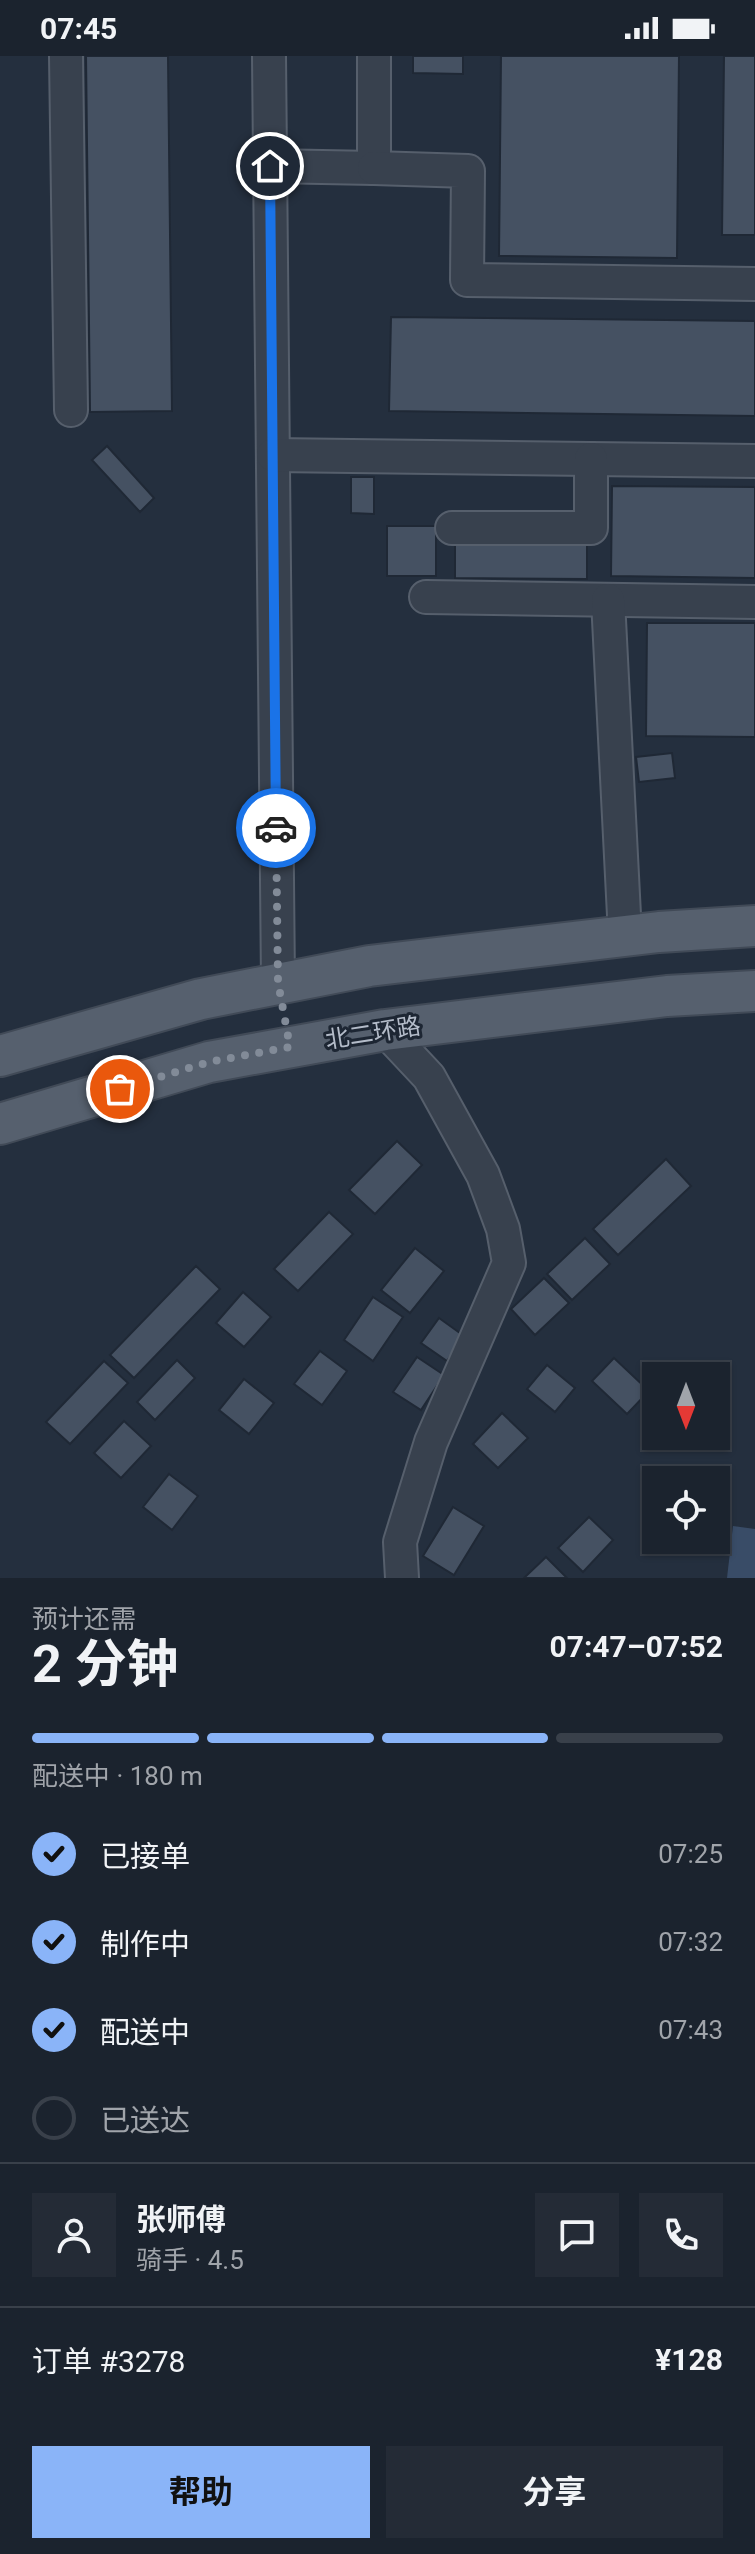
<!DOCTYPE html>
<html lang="zh">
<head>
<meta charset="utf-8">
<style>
  :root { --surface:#1b232e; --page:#242b36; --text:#f1f3f6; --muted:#a0a4aa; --line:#39404a; --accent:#8ab4f8 }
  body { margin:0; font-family:Roboto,"Noto Sans SC",sans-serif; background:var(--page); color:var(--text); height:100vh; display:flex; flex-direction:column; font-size:30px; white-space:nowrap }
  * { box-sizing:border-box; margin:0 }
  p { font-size:26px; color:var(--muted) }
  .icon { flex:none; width:44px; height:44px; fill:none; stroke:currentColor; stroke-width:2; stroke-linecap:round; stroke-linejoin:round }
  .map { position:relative; height:1522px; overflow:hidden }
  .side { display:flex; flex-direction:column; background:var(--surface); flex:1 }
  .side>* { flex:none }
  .needle { width:52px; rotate:180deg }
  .buttons { position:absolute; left:642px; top:1306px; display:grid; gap:16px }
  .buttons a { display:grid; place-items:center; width:88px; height:88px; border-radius:0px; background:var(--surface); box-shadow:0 2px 6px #0004,0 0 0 2px var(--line); font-size:40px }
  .pin { position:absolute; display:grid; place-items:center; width:68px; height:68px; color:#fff; margin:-34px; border:4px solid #fff; border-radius:50%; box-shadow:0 2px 8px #0007 }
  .courier { position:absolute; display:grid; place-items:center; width:80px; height:80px; margin:-40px; border:6px solid #1a73e8; border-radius:50%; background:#fff; color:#222; box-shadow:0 2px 10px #0007 }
  .summary em { font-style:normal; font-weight:700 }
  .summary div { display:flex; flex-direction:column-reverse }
  .summary { display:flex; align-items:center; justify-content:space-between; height:136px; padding:0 32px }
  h1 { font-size:52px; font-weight:700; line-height:60px }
  .bar { display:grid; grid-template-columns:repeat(4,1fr); gap:12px 8px; align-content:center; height:96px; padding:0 32px }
  .bar i { height:10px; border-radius:6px; background:var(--line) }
  .bar .current { background:var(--accent) }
  .bar p { grid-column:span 4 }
  .line { display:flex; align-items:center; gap:20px; padding:0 32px; border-top:2px solid var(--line) }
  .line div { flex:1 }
  .round { display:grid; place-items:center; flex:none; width:84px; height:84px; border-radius:0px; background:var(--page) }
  ol { padding:0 32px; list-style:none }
  li { display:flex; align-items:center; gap:24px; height:88px }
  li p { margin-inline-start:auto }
  li .icon { padding:8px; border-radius:50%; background:var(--accent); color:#111; stroke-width:4 }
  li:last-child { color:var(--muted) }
  li i { width:44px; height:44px; border:4px solid var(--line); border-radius:50% }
  .button { display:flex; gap:16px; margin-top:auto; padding:16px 32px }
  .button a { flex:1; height:92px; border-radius:0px; background:var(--accent); color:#111; font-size:32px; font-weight:700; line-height:92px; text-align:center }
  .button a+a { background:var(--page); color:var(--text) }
  .status { display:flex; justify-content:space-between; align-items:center; height:56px; padding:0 40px; background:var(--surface); direction:ltr }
  .status svg { height:22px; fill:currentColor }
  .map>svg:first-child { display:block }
</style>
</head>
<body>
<div class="status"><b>07:45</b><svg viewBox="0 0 49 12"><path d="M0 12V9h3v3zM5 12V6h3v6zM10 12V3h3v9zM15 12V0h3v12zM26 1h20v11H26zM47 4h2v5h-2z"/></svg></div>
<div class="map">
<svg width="755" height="1522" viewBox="0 0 755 1522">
  <rect width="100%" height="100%" fill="#242f3e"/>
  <polygon fill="#394c67" points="733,1470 755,1473 755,1522 727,1522"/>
  <g fill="#455162" stroke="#1f2835" stroke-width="2">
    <polygon points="86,0 168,0 172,355 90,356"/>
    <polygon points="413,0 463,0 463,18 413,17"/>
    <polygon points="501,0 679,0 677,202 499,200"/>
    <polygon points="724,0 755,0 755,179 722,179"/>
    <polygon points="391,261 755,265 755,360 389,355"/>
    <polygon points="107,390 154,442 140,456 92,404"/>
    <polygon points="351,421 374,421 374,458 351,457"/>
    <polygon points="612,430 755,431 755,522 611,520"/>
    <rect x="387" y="470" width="49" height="50"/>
    <polygon points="455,484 587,485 587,523 455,522"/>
    <polygon points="647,567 755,567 755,681 646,680"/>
    <polygon points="672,697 675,722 639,726 636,701"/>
    <polygon points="397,1085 422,1109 375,1158 349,1134"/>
    <polygon points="666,1103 691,1130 618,1199 593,1173"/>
    <polygon points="329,1156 353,1178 298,1235 274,1213"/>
    <polygon points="585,1182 610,1208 572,1244 547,1218"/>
    <polygon points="415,1192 444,1215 410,1257 381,1234"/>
    <polygon points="196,1210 220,1233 134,1322 110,1299"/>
    <polygon points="544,1222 569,1247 535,1279 511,1253"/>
    <polygon points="243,1236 271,1261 244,1291 216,1267"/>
    <polygon points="373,1241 403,1261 373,1305 344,1284"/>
    <polygon points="439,1262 464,1280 447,1305 421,1287"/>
    <polygon points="320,1295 347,1315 322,1349 294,1328"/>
    <polygon points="417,1301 444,1319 421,1354 393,1336"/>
    <polygon points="614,1302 649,1335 627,1358 592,1325"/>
    <polygon points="177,1304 195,1322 155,1364 137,1346"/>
    <polygon points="104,1305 128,1327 70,1388 46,1366"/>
    <polygon points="547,1309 575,1332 555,1356 527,1333"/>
    <polygon points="244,1323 274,1347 249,1378 219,1354"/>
    <polygon points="502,1357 528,1382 498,1412 473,1388"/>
    <polygon points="124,1365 151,1390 121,1422 94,1397"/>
    <polygon points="169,1418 198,1440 172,1474 143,1451"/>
    <polygon points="453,1451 484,1470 454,1519 423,1500"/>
    <polygon points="589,1461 613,1484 583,1516 558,1492"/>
    <polygon points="546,1501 567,1522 524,1522"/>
  </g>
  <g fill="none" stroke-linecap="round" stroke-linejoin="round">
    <defs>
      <g id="minor">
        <polyline points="66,0 71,354"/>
        <polyline points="269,0 278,926"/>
        <polyline points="270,110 374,112 374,0"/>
        <polyline points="374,112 468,115 467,224 755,228"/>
        <polyline points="273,399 755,405"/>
        <polyline points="452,472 591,472 591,403"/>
        <polyline points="426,541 755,546"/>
        <polyline points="608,544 625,879"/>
        <polyline points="385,974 429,1021 483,1119 503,1173 509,1207 431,1386 400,1486 402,1522"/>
      </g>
      <g id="major">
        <polyline points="0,1000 201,943 369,910 659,876 755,870"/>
        <polyline points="0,1068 209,1006 385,974 667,940 755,935"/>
      </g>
    </defs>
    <use href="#minor" stroke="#565f6c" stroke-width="36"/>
    <use href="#major" stroke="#414a57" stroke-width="44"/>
    <use href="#minor" stroke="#38414e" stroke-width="32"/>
    <use href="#major" stroke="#56606e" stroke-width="40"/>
  </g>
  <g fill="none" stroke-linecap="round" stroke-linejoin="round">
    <polyline stroke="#828b98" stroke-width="8" stroke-dasharray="0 14.4" points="120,1033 209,1006 290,991 278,926 276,772"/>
    <polyline stroke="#1a73e8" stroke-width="10" points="270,110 276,772"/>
  </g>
  <g text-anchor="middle" stroke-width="6" stroke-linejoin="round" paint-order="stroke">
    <g font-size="24" fill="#b4bcc9" stroke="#1d2633">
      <text transform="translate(373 977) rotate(-9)" y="8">北二环路</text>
    </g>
  </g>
</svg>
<div class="buttons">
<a><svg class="needle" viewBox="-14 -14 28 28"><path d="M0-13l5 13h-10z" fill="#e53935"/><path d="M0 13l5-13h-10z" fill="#a0a4aa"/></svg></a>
<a><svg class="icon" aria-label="locate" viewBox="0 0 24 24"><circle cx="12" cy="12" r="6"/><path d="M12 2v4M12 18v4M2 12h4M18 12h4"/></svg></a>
</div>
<div class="pin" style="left:120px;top:1033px;background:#ea580c"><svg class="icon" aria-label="bag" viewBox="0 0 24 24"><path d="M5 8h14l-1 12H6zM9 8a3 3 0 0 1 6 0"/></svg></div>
<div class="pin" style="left:270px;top:110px;background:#1f2937"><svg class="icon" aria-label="home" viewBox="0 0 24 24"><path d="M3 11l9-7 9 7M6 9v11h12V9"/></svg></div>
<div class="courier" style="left:276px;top:772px"><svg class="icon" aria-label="car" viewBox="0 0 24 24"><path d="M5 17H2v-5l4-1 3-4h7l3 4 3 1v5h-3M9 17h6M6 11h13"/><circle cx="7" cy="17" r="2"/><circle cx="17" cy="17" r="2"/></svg></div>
</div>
<section class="side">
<div class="summary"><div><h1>2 分钟</h1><p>预计还需</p></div><em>07:47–07:52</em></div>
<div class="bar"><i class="current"></i><i class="current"></i><i class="current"></i><i></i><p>配送中 · 180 m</p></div>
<ol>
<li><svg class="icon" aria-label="check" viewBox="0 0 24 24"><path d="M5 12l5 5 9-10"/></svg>已接单<p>07:25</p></li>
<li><svg class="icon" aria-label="check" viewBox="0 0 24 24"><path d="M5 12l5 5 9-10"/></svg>制作中<p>07:32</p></li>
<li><svg class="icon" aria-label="check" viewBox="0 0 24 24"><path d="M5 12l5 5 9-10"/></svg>配送中<p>07:43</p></li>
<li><i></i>已送达</li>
</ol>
<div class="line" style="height:144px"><a class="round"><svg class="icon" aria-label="person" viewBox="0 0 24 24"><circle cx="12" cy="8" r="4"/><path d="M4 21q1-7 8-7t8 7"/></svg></a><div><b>张师傅</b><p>骑手 · 4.5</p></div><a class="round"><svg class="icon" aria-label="chat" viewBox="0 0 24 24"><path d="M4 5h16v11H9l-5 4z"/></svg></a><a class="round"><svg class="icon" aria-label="phone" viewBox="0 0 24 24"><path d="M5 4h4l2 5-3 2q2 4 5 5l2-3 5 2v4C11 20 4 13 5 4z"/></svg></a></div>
<div class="line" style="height:104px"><div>订单 #3278</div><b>¥128</b></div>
<div class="button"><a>帮助</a><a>分享</a></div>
</section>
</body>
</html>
